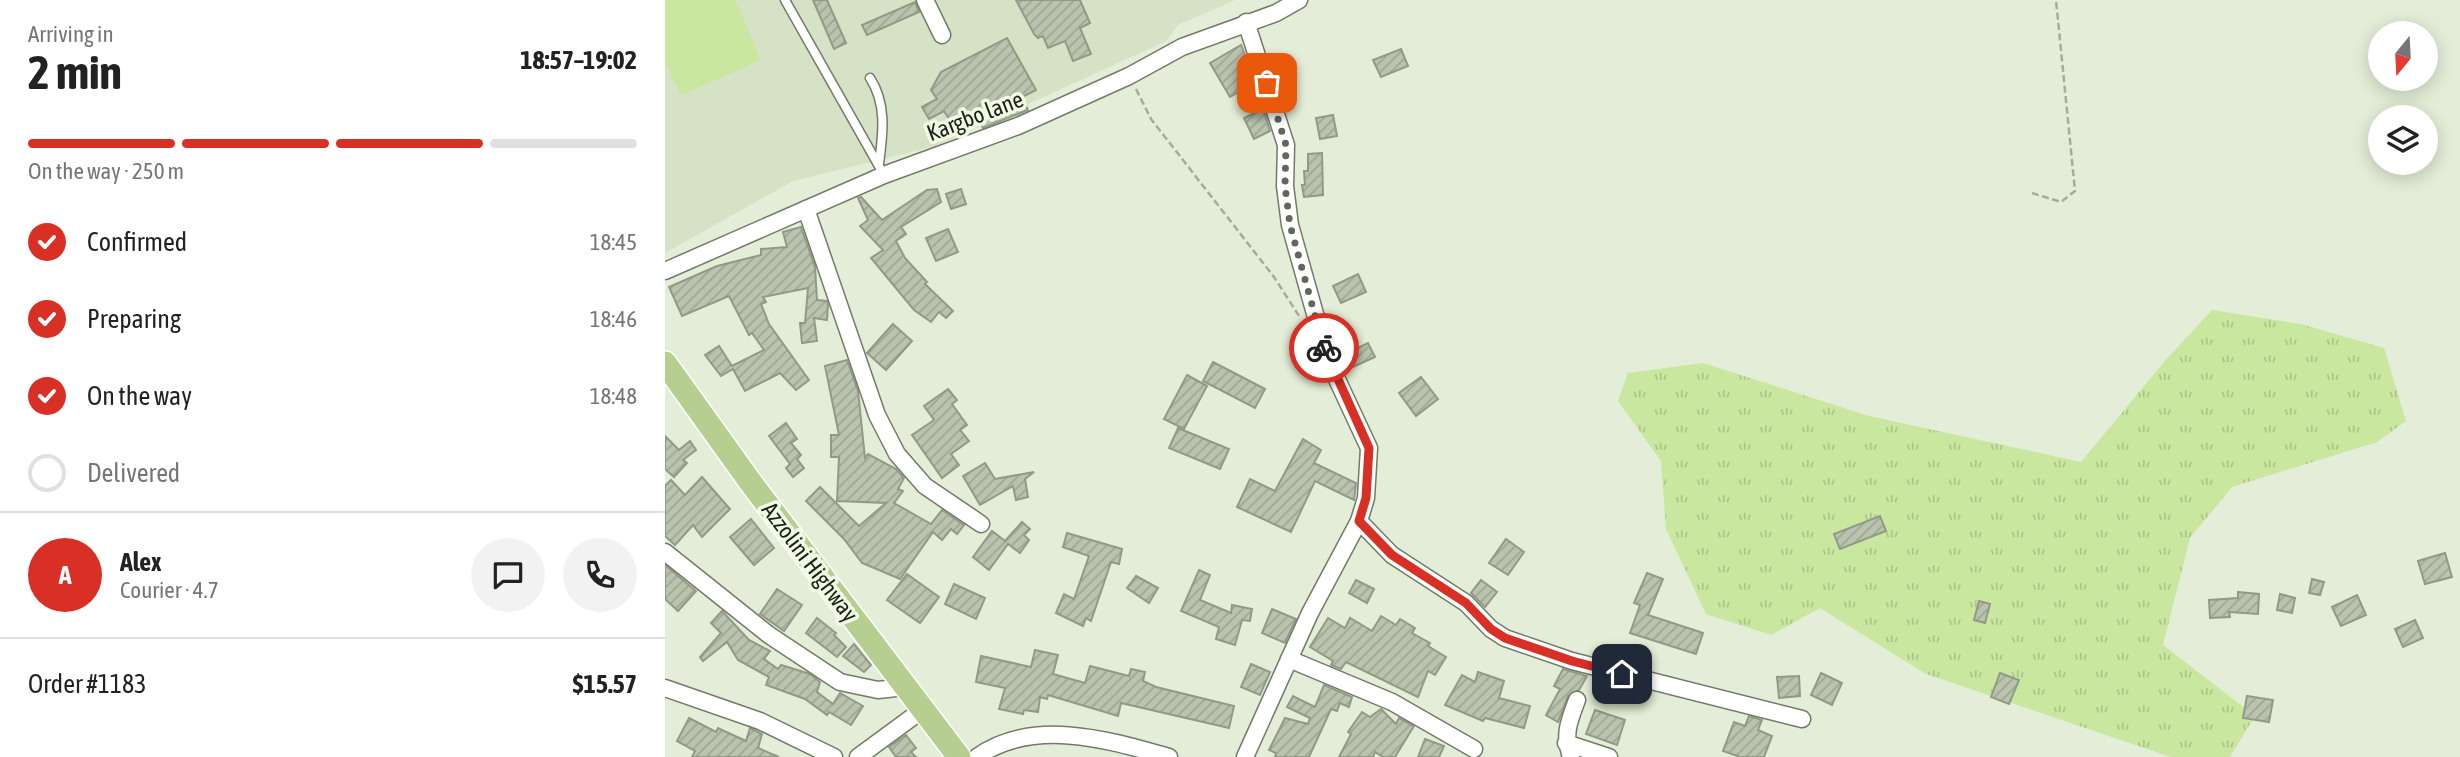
<!DOCTYPE html>
<html lang="en">
<head>
<meta charset="utf-8">
<style>
  :root { --surface:#fff; --page:#f2f2f2; --text:#222; --muted:#767676; --line:#e0e0e0; --accent:#d93025 }
  body { margin:0; font-family:"Asap Condensed",sans-serif; background:var(--page); color:var(--text); height:100vh; display:flex; flex-direction:column; font-size:26px; white-space:nowrap }
  * { box-sizing:border-box; margin:0 }
  p { font-size:23px; color:var(--muted) }
  .icon { flex:none; width:38px; height:38px; fill:none; stroke:currentColor; stroke-width:2; stroke-linecap:round; stroke-linejoin:round }
  .map { position:relative; flex:1; overflow:hidden }
  .side { display:flex; flex-direction:column; background:var(--surface); width:665px }
  .side>* { flex:none }
  .needle { width:46px; rotate:198deg }
  .controls { position:absolute; left:1703px; top:21px; display:grid; gap:14px }
  .controls a { display:grid; place-items:center; width:70px; height:70px; border-radius:50%; background:var(--surface); box-shadow:0 4px 18px #0003; font-size:35px }
  .pin { position:absolute; display:grid; place-items:center; width:60px; height:60px; color:#fff; margin:-30px; border-radius:14px; box-shadow:0 4px 10px #0006 }
  .courier { position:absolute; display:grid; place-items:center; width:70px; height:70px; margin:-35px; border:5px solid #d93025; border-radius:50%; background:#fff; color:#222; box-shadow:0 2px 9px #0007 }
  .head em { font-style:normal; font-weight:700 }
  .head div { display:flex; flex-direction:column-reverse }
  .head { display:flex; align-items:center; justify-content:space-between; height:119px; padding:0 28px }
  h1 { font-size:46px; font-weight:700; line-height:52px }
  .bar { display:grid; grid-template-columns:repeat(4,1fr); gap:10px 7px; align-content:center; height:84px; padding:0 28px }
  .bar i { height:9px; border-radius:5px; background:var(--line) }
  .bar .selected { background:var(--accent) }
  .bar p { grid-column:span 4 }
  .line { display:flex; align-items:center; gap:18px; padding:0 28px; border-top:2px solid var(--line) }
  .line div { flex:1 }
  .round { display:grid; place-items:center; flex:none; width:74px; height:74px; border-radius:37px; background:var(--page) }
  ol { padding:0 28px; list-style:none }
  li { display:flex; align-items:center; gap:21px; height:77px }
  li p { margin-inline-start:auto }
  li .icon { padding:7px; border-radius:50%; background:var(--accent); color:#fff; stroke-width:4 }
  li:last-child { color:var(--muted) }
  li i { width:38px; height:38px; border:4px solid var(--line); border-radius:50% }
  main { display:flex; flex:1; min-height:0 }
  .map>svg:first-child { display:block }
</style>
</head>
<body>
<main>
<section class="side">
<div class="head"><div><h1>2 min</h1><p>Arriving in</p></div><em>18:57–19:02</em></div>
<div class="bar"><i class="selected"></i><i class="selected"></i><i class="selected"></i><i></i><p>On the way · 250 m</p></div>
<ol>
<li><svg class="icon" aria-label="check" viewBox="0 0 24 24"><path d="M5 12l5 5 9-10"/></svg>Confirmed<p>18:45</p></li>
<li><svg class="icon" aria-label="check" viewBox="0 0 24 24"><path d="M5 12l5 5 9-10"/></svg>Preparing<p>18:46</p></li>
<li><svg class="icon" aria-label="check" viewBox="0 0 24 24"><path d="M5 12l5 5 9-10"/></svg>On the way<p>18:48</p></li>
<li><i></i>Delivered</li>
</ol>
<div class="line" style="height:126px"><b class="round" style="background:var(--accent);color:#fff">A</b><div><b>Alex</b><p>Courier · 4.7</p></div><a class="round"><svg class="icon" aria-label="chat" viewBox="0 0 24 24"><path d="M4 5h16v11H9l-5 4z"/></svg></a><a class="round"><svg class="icon" aria-label="phone" viewBox="0 0 24 24"><path d="M5 4h4l2 5-3 2q2 4 5 5l2-3 5 2v4C11 20 4 13 5 4z"/></svg></a></div>
<div class="line" style="height:91px"><div>Order #1183</div><b>$15.57</b></div>
</section>
<div class="map">
<svg width="1795" height="757" viewBox="0 0 1795 757">
  <defs>
    <pattern id="grass-tufts" width="24" height="20" patternUnits="userSpaceOnUse" patternTransform="scale(1.75)"><rect width="24" height="20" fill="#c9e79f"/><path d="M3 7l-1-3M5 7V3M7 7l1-3M15 17l-1-3M17 17v-4M19 17l1-3" fill="none" stroke="#acc688"/></pattern>
    <pattern id="building-hatch" width="6" height="6" patternUnits="userSpaceOnUse" patternTransform="scale(1.75)"><rect width="6" height="6" fill="#b9c3ae"/><path d="M-1 1l2-2M0 6l6-6M5 7l2-2" fill="none" stroke="#9ea795"/></pattern>
  </defs>
  <rect width="100%" height="100%" fill="#e3edd7"/>
  <polygon fill="#d5e2c6" points="0,0 570,0 513,25 501,41 271,146 128,181 0,253"/>
  <polygon fill="url(#grass-tufts)" points="1547,310 1636,324 1719,348 1741,421 1712,442 1567,487 1525,538 1498,645 1590,716 1565,757 1506,757 1261,674 1155,608 1106,635 1041,614 1001,529 996,461 953,401 963,373 1038,363 1204,416 1416,462 1499,362"/>
  <polygon fill="#c9e79f" points="0,0 70,0 96,60 16,95 0,61"/>
  <g fill="url(#building-hatch)" stroke="#919a86" stroke-width="2">
    <polygon points="148,0 162,0 181,43 169,49"/>
    <polygon points="351,0 415,0 425,23 415,28 426,54 408,61 400,41 383,48 378,36 373,38 369,34"/>
    <polygon points="250,2 254,12 202,35 197,25"/>
    <polygon points="342,38 371,90 357,97 363,110 318,128 313,119 304,124 284,119 279,111 264,119 257,107 272,99 266,90 276,72"/>
    <polygon points="576,45 587,73 574,81 579,89 565,97 545,63"/>
    <polygon points="736,49 743,66 716,77 708,60"/>
    <polygon points="598,109 605,131 589,139 579,118"/>
    <polygon points="668,115 672,136 655,139 651,118"/>
    <polygon points="657,153 658,195 639,197 637,185 640,185 639,171 643,171 643,154"/>
    <polygon points="272,189 276,202 236,227 241,234 231,241 240,258 262,282 260,284 288,311 281,318 274,312 266,322 249,310 206,258 218,250 195,226 203,220 193,198 196,197 217,220 262,190"/>
    <polygon points="296,189 301,204 286,209 281,194"/>
    <polygon points="136,227 150,267 152,300 162,301 163,306 162,320 149,318 152,341 137,343 135,323 140,323 143,288 98,297 101,302 96,304 104,324 144,380 131,390 115,373 80,391 68,369 56,376 40,355 54,346 67,366 99,350 87,333 84,335 64,296 17,316 4,287 52,266 96,255 96,249 122,247 118,232"/>
    <polygon points="283,229 293,252 271,261 261,238"/>
    <polygon points="693,274 701,292 676,303 668,286"/>
    <polygon points="228,324 247,341 221,370 202,353"/>
    <polygon points="703,343 710,357 688,367 682,353"/>
    <polygon points="182,360 193,391 200,458 203,454 231,469 239,478 233,489 238,491 229,503 266,524 277,510 299,525 292,534 286,529 277,540 268,532 235,579 197,563 179,539 141,501 155,487 194,526 221,503 172,501 174,457 166,457 166,435 174,435 160,366"/>
    <polygon points="548,362 600,389 590,408 538,381"/>
    <polygon points="522,375 542,386 519,429 499,419"/>
    <polygon points="756,377 773,399 751,416 734,393"/>
    <polygon points="283,389 292,400 287,404 302,425 295,430 304,441 286,454 294,465 277,478 247,435 269,420 259,406"/>
    <polygon points="121,423 132,439 126,443 136,455 132,459 139,468 128,477 121,468 125,464 104,436"/>
    <polygon points="513,428 564,449 555,469 504,448"/>
    <polygon points="0,436 14,450 25,441 31,450 18,460 22,463 9,477 0,469"/>
    <polygon points="638,439 656,450 649,463 691,483 689,500 650,481 626,532 572,507 585,479 610,491"/>
    <polygon points="320,463 330,479 369,472 360,479 363,497 351,500 348,486 315,505 298,476"/>
    <polygon points="37,477 65,509 37,537 28,525 10,545 0,536 0,486 6,480 20,495"/>
    <polygon points="1215,516 1221,531 1175,549 1169,534"/>
    <polygon points="86,519 109,548 89,565 65,537"/>
    <polygon points="357,522 365,529 359,535 364,540 355,553 343,544 324,570 308,557 327,531 340,541"/>
    <polygon points="402,533 457,549 454,564 446,562 426,621 421,618 418,626 391,613 399,594 409,599 424,556 398,547"/>
    <polygon points="841,539 859,552 843,575 824,563"/>
    <polygon points="1780,553 1787,577 1760,584 1753,561"/>
    <polygon points="0,565 31,591 13,611 0,599"/>
    <polygon points="534,570 545,575 535,600 566,613 567,605 587,609 585,621 577,620 570,645 551,639 554,627 516,611"/>
    <polygon points="982,573 998,579 983,615 1038,633 1031,654 965,633 975,605 969,603"/>
    <polygon points="242,574 274,597 255,623 222,600"/>
    <polygon points="471,576 493,588 484,603 462,588"/>
    <polygon points="1647,579 1659,582 1655,595 1644,593"/>
    <polygon points="691,580 709,589 702,603 684,593"/>
    <polygon points="816,580 832,592 820,607 806,593"/>
    <polygon points="289,584 320,598 311,619 280,604"/>
    <polygon points="112,589 137,605 119,631 95,614"/>
    <polygon points="1573,592 1594,594 1593,614 1564,612 1565,617 1545,618 1544,600 1573,598"/>
    <polygon points="1615,594 1630,598 1627,613 1612,610"/>
    <polygon points="1692,595 1701,615 1676,626 1667,607"/>
    <polygon points="1314,601 1325,604 1320,623 1309,620"/>
    <polygon points="607,609 631,619 620,643 597,633"/>
    <polygon points="57,611 84,640 105,651 99,659 113,669 116,665 145,674 155,682 152,692 168,704 175,693 198,706 186,725 164,712 162,715 140,699 101,685 104,677 73,660 62,642 38,661 35,657 56,633 46,623"/>
    <polygon points="716,616 731,625 735,619 750,628 747,633 765,643 763,646 781,657 770,675 763,671 753,697 681,662 676,669 666,665 668,661 645,647 663,618 680,628 685,618 707,631"/>
    <polygon points="152,618 171,633 169,635 181,647 172,657 141,633"/>
    <polygon points="1750,620 1758,638 1738,647 1730,629"/>
    <polygon points="189,644 206,665 199,672 178,656"/>
    <polygon points="370,650 393,655 388,674 420,683 425,666 464,676 466,669 480,672 478,681 491,687 569,706 564,728 456,703 453,716 383,695 382,699 375,697 373,712 359,710 358,714 334,709 340,688 311,682 316,656 366,667"/>
    <polygon points="586,664 605,672 595,695 576,687"/>
    <polygon points="898,669 922,676 914,690 903,696 893,722 881,715 895,689 889,686"/>
    <polygon points="813,672 839,681 834,698 865,706 859,728 820,718 818,721 780,705 797,675 810,682"/>
    <polygon points="1156,673 1177,683 1167,705 1146,695"/>
    <polygon points="1335,673 1354,680 1344,704 1326,697"/>
    <polygon points="1134,676 1135,696 1114,698 1112,677"/>
    <polygon points="659,685 687,697 684,707 675,703 672,711 666,709 644,757 610,757 611,753 604,750 620,718 643,724 645,718 622,707 628,696 650,707"/>
    <polygon points="1582,696 1608,700 1604,722 1578,718"/>
    <polygon points="716,709 731,724 734,718 749,726 730,757 718,757 710,752 708,757 674,757 686,734 683,732 697,712 705,717"/>
    <polygon points="930,710 960,720 952,745 921,734"/>
    <polygon points="1084,716 1097,720 1093,730 1107,736 1099,757 1075,757 1058,751 1069,722 1080,726"/>
    <polygon points="24,718 51,732 53,728 81,741 85,728 97,734 93,748 114,757 27,757 30,751 12,741"/>
    <polygon points="241,735 251,748 246,752 251,757 231,757 224,747"/>
    <polygon points="760,739 779,746 774,757 753,757"/>
  </g>
  <g fill="none" stroke-linecap="round" stroke-linejoin="round">
    <defs>
      <g id="service">
        <polyline points="120,0 219,175"/>
        <path d="M205,78C222,104 218,133 214,164"/>
      </g>
      <g id="minor">
        <polyline points="260,0 277,35"/>
        <polyline points="141,209 212,415 232,454 260,486 316,524"/>
        <polyline points="0,271 219,175 353,126 464,76 517,47 611,13 634,0"/>
        <polyline points="694,521 727,555 801,603 826,629 840,638 907,661 1137,719"/>
        <polyline points="0,552 104,635 175,682 213,690 240,687"/>
        <polyline points="624,659 727,702 809,749"/>
        <polyline points="0,688 95,721 169,757"/>
        <polyline points="901,743 944,757"/>
        <polyline points="193,757 257,710"/>
        <path d="M312,757C368,717 444,740 504,757"/>
        <polyline points="580,757 645,613 694,521 701,498 704,448 663,360 625,225 620,186 621,145 581,22"/>
        <path d="M906,757C898,735 904,721 912,700"/>
      </g>
      <polyline id="primary" points="0,363 86,483 294,757"/>
    </defs>
    <use href="#service" stroke="#737b68" stroke-width="11"/>
    <use href="#minor" stroke="#737b68" stroke-width="19"/>
    <use href="#primary" stroke="#fff" stroke-width="26"/>
    <g stroke="#a4ac9b" stroke-width="2.5" stroke-dasharray="7 3.5" stroke-linecap="butt">
      <polyline points="471,89 486,119 609,277 636,319"/>
      <polyline points="1367,193 1396,202 1410,191 1391,0"/>
    </g>
    <use href="#service" stroke="#fff" stroke-width="8"/>
    <use href="#minor" stroke="#fff" stroke-width="16"/>
    <use href="#primary" stroke="#b7ce91" stroke-width="23"/>
  </g>
  <g fill="none" stroke-linecap="round" stroke-linejoin="round">
    <polyline stroke="#61675a" stroke-width="7" stroke-dasharray="0 12.6" points="602,83 621,145 620,186 625,225 659,348"/>
    <polyline stroke="#d93025" stroke-width="9" points="659,348 704,448 701,498 694,521 727,555 801,603 826,629 840,638 907,661 957,674"/>
  </g>
  <g text-anchor="middle" stroke-width="7" stroke-linejoin="round" paint-order="stroke">
    <g font-size="23" fill="#1b1f17" stroke="#f0fae4">
      <text transform="translate(310 116) rotate(-21)" y="8">Kargbo lane</text>
      <text transform="translate(145 562) rotate(53)" y="8">Azzolini Highway</text>
    </g>
  </g>
</svg>
<div class="controls">
<a><svg class="needle" viewBox="-14 -14 28 28"><path d="M0-13l5 13h-10z" fill="#e53935"/><path d="M0 13l5-13h-10z" fill="#767676"/></svg></a>
<a><svg class="icon" aria-label="layers" viewBox="0 0 24 24"><path d="M12 4l9 5-9 5-9-5zM3 14l9 5 9-5"/></svg></a>
</div>
<div class="pin" style="left:602px;top:83px;background:#ea580c"><svg class="icon" aria-label="bag" viewBox="0 0 24 24"><path d="M5 8h14l-1 12H6zM9 8a3 3 0 0 1 6 0"/></svg></div>
<div class="pin" style="left:957px;top:674px;background:#1f2937"><svg class="icon" aria-label="home" viewBox="0 0 24 24"><path d="M3 11l9-7 9 7M6 9v11h12V9"/></svg></div>
<div class="courier" style="left:659px;top:348px"><svg class="icon" aria-label="bike" viewBox="0 0 24 24"><circle cx="6" cy="16" r="4"/><circle cx="18" cy="16" r="4"/><path d="M6 16l4-8h5l3 8M10 8l3 8H6M13 5h3"/></svg></div>
</div>
</main>
</body>
</html>
